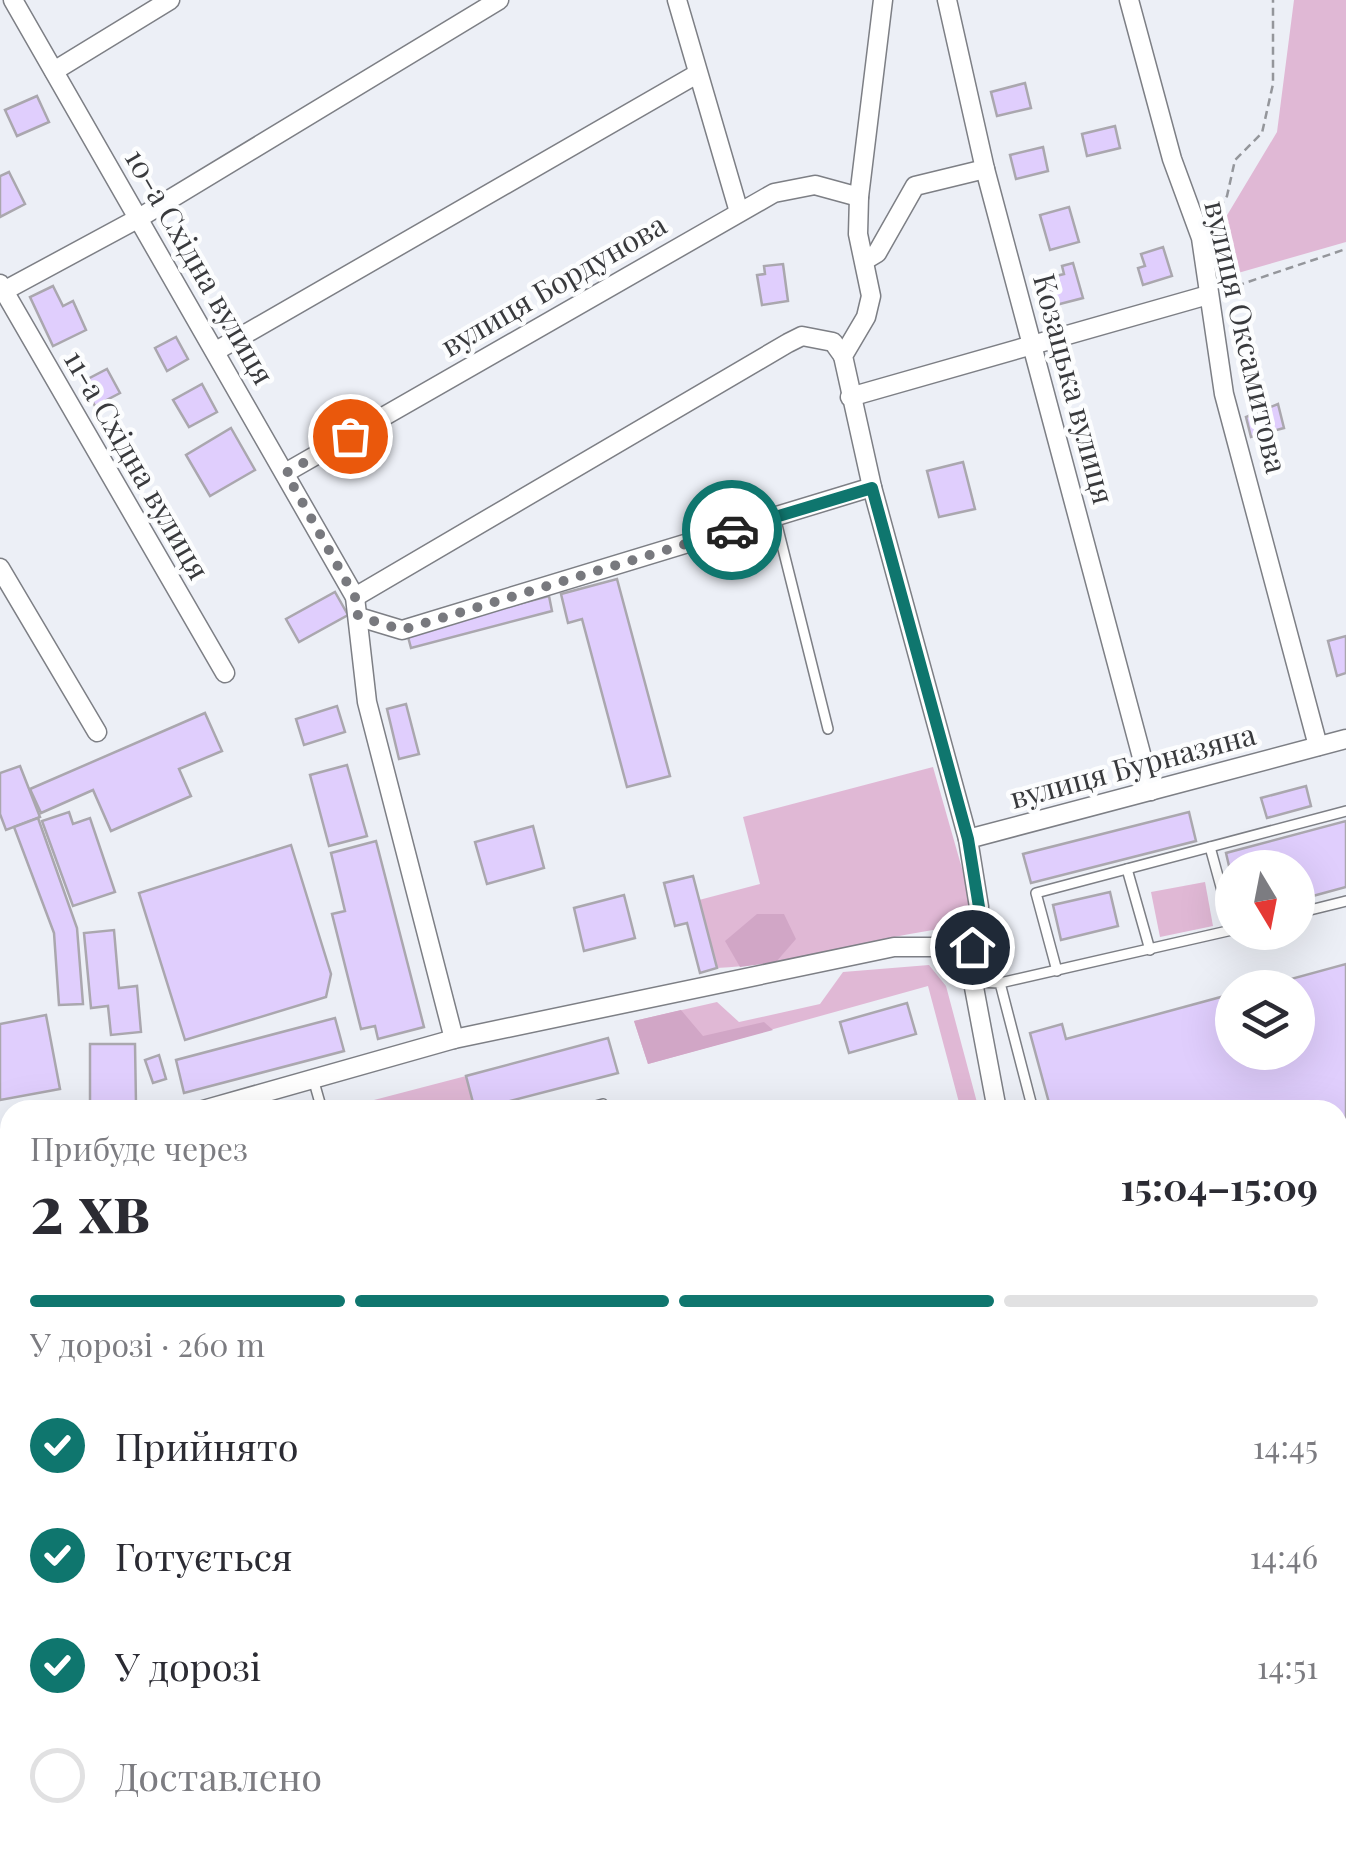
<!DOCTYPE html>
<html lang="uk">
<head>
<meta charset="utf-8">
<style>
  :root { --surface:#fff; --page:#f7f7f7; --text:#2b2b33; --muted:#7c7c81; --line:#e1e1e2; --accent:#0f766e }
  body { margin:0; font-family:"Playfair Display",serif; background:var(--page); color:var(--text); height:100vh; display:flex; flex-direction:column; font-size:38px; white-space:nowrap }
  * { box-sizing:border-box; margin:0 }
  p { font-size:32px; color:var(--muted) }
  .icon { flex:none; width:55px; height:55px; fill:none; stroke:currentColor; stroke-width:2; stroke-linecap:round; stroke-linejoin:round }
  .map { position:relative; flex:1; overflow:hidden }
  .details { position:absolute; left:0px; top:1100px; width:1348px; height:752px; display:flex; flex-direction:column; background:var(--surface); border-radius:30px 30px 0 0; box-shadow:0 10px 40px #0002 }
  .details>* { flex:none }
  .needle { width:65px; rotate:170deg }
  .fabs { position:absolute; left:1215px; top:850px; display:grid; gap:20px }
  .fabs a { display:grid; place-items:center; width:100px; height:100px; border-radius:50%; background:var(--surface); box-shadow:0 10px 40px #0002; font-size:50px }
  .pin { position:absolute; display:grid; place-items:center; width:85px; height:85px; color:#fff; margin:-42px; border:5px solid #fff; border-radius:50%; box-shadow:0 2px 10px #0007 }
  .courier { position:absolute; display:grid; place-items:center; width:100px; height:100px; margin:-50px; border:8px solid #0f766e; border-radius:50%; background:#fff; color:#222; box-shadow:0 2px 12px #0007 }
  .overview em { font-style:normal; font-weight:700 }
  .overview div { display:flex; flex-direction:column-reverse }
  .overview { display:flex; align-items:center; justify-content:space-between; height:170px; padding:0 30px }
  h1 { font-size:65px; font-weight:700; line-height:75px }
  .bar { display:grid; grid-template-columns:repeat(4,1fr); gap:15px 10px; align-content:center; height:120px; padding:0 30px }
  .bar i { height:12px; border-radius:8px; background:var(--line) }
  .bar .current { background:var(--accent) }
  .bar p { grid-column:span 4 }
  ol { padding:0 30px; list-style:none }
  li { display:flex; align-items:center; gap:30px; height:110px }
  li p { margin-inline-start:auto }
  li .icon { padding:10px; border-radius:50%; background:var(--accent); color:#fff; stroke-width:4 }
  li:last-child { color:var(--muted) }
  li i { width:55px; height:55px; border:5px solid var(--line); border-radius:50% }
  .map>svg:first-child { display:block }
</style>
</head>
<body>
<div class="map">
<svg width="1346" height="1852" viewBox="0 0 1346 1852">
  <rect width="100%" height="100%" fill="#eceff6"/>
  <g fill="#e0b8d5">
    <polygon points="1294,0 1346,0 1346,242 1210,281 1208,247 1277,132"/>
    <path d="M933,767L971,900L956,927C875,936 798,964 717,968L699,900L760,884L743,817Z"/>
    <polygon points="1205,882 1213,926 1160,937 1151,892"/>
    <polygon points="929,965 946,986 979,1110 961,1110 928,986 648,1064 634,1021 717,1002 739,1022 820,1004 843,972"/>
    <polygon points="466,1076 475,1110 377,1110 374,1100"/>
    <polygon points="539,1843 840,1843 819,1852 541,1852"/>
  </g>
  <g fill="#d1a6c6">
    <polygon points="757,914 784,914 796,939 776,962 740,967 725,941"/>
    <polygon points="681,1010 703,1036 764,1022 773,1030 648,1064 634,1021"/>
  </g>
  <g fill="#e0cefd" stroke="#aaa7ae" stroke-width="2.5">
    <polygon points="1025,83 1031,108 997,116 991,92"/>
    <polygon points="37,96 49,122 17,136 5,110"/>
    <polygon points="1115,126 1120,148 1087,156 1082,134"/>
    <polygon points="1043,147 1048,171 1016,179 1010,155"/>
    <polygon points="9,172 25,204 0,217 0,176"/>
    <polygon points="1069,207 1079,242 1050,250 1040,215"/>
    <polygon points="1163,247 1172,276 1143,285 1138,268 1145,266 1141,254"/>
    <polygon points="1073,263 1083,298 1056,305 1052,291 1045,293 1043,286 1050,284 1048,278 1064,274 1062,266"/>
    <polygon points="783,264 788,301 762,305 757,275 765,274 764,266"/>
    <polygon points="53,286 63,306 73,301 86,330 53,346 30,297"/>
    <polygon points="176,337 188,359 167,371 155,348"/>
    <polygon points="107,369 120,393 95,406 82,382"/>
    <polygon points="202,384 217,412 189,427 173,400"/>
    <polygon points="1278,404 1284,428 1251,437 1246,417"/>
    <polygon points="231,428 255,470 210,496 186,455"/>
    <polygon points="963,462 975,509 939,517 927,471"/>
    <polygon points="617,579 670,776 627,787 582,619 568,623 561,594"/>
    <polygon points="335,592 348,615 299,642 286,619"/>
    <polygon points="549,596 552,611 411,648 407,633"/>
    <polygon points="1346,636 1346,673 1337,676 1328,641"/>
    <polygon points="406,704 419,754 399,759 387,709"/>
    <polygon points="337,706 345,732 304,745 296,719"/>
    <polygon points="205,713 222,751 179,769 191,796 111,831 93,790 41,813 30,789"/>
    <polygon points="347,765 367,836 329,846 310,775"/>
    <polygon points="20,766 40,817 6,830 0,814 0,773"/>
    <polygon points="1306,786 1311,806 1267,818 1261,798"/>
    <polygon points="69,812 73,824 90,818 115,892 73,906 42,821"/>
    <polygon points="1189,812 1196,841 1031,883 1023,854"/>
    <polygon points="38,818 77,928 83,1004 59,1005 54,933 14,827"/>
    <polygon points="1346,821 1346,887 1298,900 1298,868 1232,868 1232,879 1226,853"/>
    <polygon points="533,826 544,868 487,884 475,842"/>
    <polygon points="376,841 424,1027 378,1039 375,1026 361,1029 332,914 345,911 331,853"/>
    <polygon points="291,845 331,974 326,997 185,1040 139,893"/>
    <polygon points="693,876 717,968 700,973 687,923 675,926 664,883"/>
    <polygon points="1110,892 1118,926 1061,940 1053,905"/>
    <polygon points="624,895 635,938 584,951 574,908"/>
    <polygon points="114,930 119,988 137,986 141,1032 111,1035 108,1006 91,1008 84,933"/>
    <polygon points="1346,964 1346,1173 1338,1175 1338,1110 1051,1110 1030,1033 1062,1024 1066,1039 1232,994 1232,1052 1298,1052 1298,988 1258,988"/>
    <polygon points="907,1003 916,1034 849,1053 840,1022"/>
    <polygon points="46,1015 60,1089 0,1100 0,1024"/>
    <polygon points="335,1018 344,1051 184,1093 176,1060"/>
    <polygon points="608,1038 618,1073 475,1110 466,1076"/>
    <polygon points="90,1044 135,1044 136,1104 90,1105"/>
    <polygon points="159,1055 166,1079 153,1083 145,1060"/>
    <polygon points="185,1842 224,1842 226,1852 188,1852"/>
    <polygon points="265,1842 300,1842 302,1852 267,1852"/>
    <polygon points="506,1842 539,1842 541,1852 509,1852"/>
  </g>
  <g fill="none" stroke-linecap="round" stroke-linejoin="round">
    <defs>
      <g id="lane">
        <polyline points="775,517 828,729"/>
        <polyline points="1210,847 1232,927"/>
        <polyline points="1127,869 1150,950"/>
        <polyline points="1298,913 1346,901"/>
        <polyline points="1057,971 1036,893 1346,811"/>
        <polyline points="974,982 1000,983 1033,1110"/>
        <polyline points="1000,983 1232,930"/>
        <polyline points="314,1082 322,1110"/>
        <polyline points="581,1110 603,1104 605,1110"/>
        <polyline points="1338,1204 1346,1201"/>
        <polyline points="75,1842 76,1852"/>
        <polyline points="467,1842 470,1852"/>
      </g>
      <g id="street">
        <polyline points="13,0 355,597 367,702 454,1039"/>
        <polyline points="677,0 739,212"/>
        <polyline points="883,0 859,197 858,234 871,296 866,317 843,356 872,487 968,839"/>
        <polyline points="947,0 985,169 1151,791"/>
        <polyline points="1129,0 1172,159 1201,238 1224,394 1318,746"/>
        <polyline points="54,71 170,0"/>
        <polyline points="867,259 877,253 915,186 985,169"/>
        <polyline points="0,284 225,673"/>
        <polyline points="0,293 139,218 499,0"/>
        <polyline points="216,351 697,74"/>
        <polyline points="850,397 1208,295"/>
        <polyline points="285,473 774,193 815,185 859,197"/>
        <polyline points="0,568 97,732"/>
        <polyline points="355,597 788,343 802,336 833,342 843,356"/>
        <polyline points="359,617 402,630 872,487"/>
        <polyline points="203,1110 454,1039 894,947 972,947"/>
        <polyline points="997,1110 973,982 972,947 979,907 968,839 1346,739"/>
        <polyline points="0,1162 10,1160"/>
        <polyline points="0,1679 10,1678"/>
      </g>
    </defs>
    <use href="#lane" stroke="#7d7f85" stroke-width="12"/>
    <use href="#street" stroke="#7d7f85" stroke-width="21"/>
    <g stroke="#94969b" stroke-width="2.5" stroke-dasharray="8 5" stroke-linecap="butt">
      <polyline points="1212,219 1227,196 1235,160 1262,133 1273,84 1273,0"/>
      <polyline points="1224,290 1346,249"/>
      <polyline points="1338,1314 1346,1312"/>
      <polyline points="1338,1512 1346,1518"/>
    </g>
    <use href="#lane" stroke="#fff" stroke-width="9"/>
    <use href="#street" stroke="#fff" stroke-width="18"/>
  </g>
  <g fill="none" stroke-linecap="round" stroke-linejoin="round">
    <polyline stroke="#78797e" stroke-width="10" stroke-dasharray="0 18" points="350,436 286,473 355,597 358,616 402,630 732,530"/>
    <polyline stroke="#0f766e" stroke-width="12" points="732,530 872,488 968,839 979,907 972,947"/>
  </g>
  <g text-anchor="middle" stroke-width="9" stroke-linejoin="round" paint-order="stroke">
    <g font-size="30" fill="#393a3d" stroke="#fcfdfe">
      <text transform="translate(199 267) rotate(60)" y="10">10-а Східна вулиця</text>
      <text transform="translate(554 286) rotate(-30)" y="10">вулиця Бордунова</text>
      <text transform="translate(1245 337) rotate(77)" y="10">вулиця Оксамитова</text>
      <text transform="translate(1073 389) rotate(75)" y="10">Козацька вулиця</text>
      <text transform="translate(136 465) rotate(60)" y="10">11-а Східна вулиця</text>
      <text transform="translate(1133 767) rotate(-15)" y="10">вулиця Бурназяна</text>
    </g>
  </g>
</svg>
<div class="fabs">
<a><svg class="needle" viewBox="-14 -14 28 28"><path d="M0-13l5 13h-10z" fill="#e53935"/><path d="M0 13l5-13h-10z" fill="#7c7c81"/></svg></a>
<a><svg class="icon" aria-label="layers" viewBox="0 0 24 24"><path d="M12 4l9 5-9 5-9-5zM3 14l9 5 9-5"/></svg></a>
</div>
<div class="pin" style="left:350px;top:436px;background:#ea580c"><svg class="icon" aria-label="bag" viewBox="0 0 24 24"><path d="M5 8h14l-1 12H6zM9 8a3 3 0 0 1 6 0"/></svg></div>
<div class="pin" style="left:972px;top:947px;background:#1f2937"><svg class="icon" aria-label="home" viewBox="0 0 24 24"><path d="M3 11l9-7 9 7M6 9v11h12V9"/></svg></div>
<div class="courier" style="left:732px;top:530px"><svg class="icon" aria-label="car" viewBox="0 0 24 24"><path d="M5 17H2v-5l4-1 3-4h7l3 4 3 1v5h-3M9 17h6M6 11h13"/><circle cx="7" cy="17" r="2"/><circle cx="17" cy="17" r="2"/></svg></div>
<section class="details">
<div class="overview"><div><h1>2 хв</h1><p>Прибуде через</p></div><em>15:04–15:09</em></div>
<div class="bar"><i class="current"></i><i class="current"></i><i class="current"></i><i></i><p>У дорозі · 260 m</p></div>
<ol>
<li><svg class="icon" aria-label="check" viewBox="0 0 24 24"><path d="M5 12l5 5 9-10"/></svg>Прийнято<p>14:45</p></li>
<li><svg class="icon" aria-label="check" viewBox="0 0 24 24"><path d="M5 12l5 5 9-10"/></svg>Готується<p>14:46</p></li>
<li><svg class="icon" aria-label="check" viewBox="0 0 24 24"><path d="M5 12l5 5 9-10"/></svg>У дорозі<p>14:51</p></li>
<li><i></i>Доставлено</li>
</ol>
</section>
</div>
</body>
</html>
